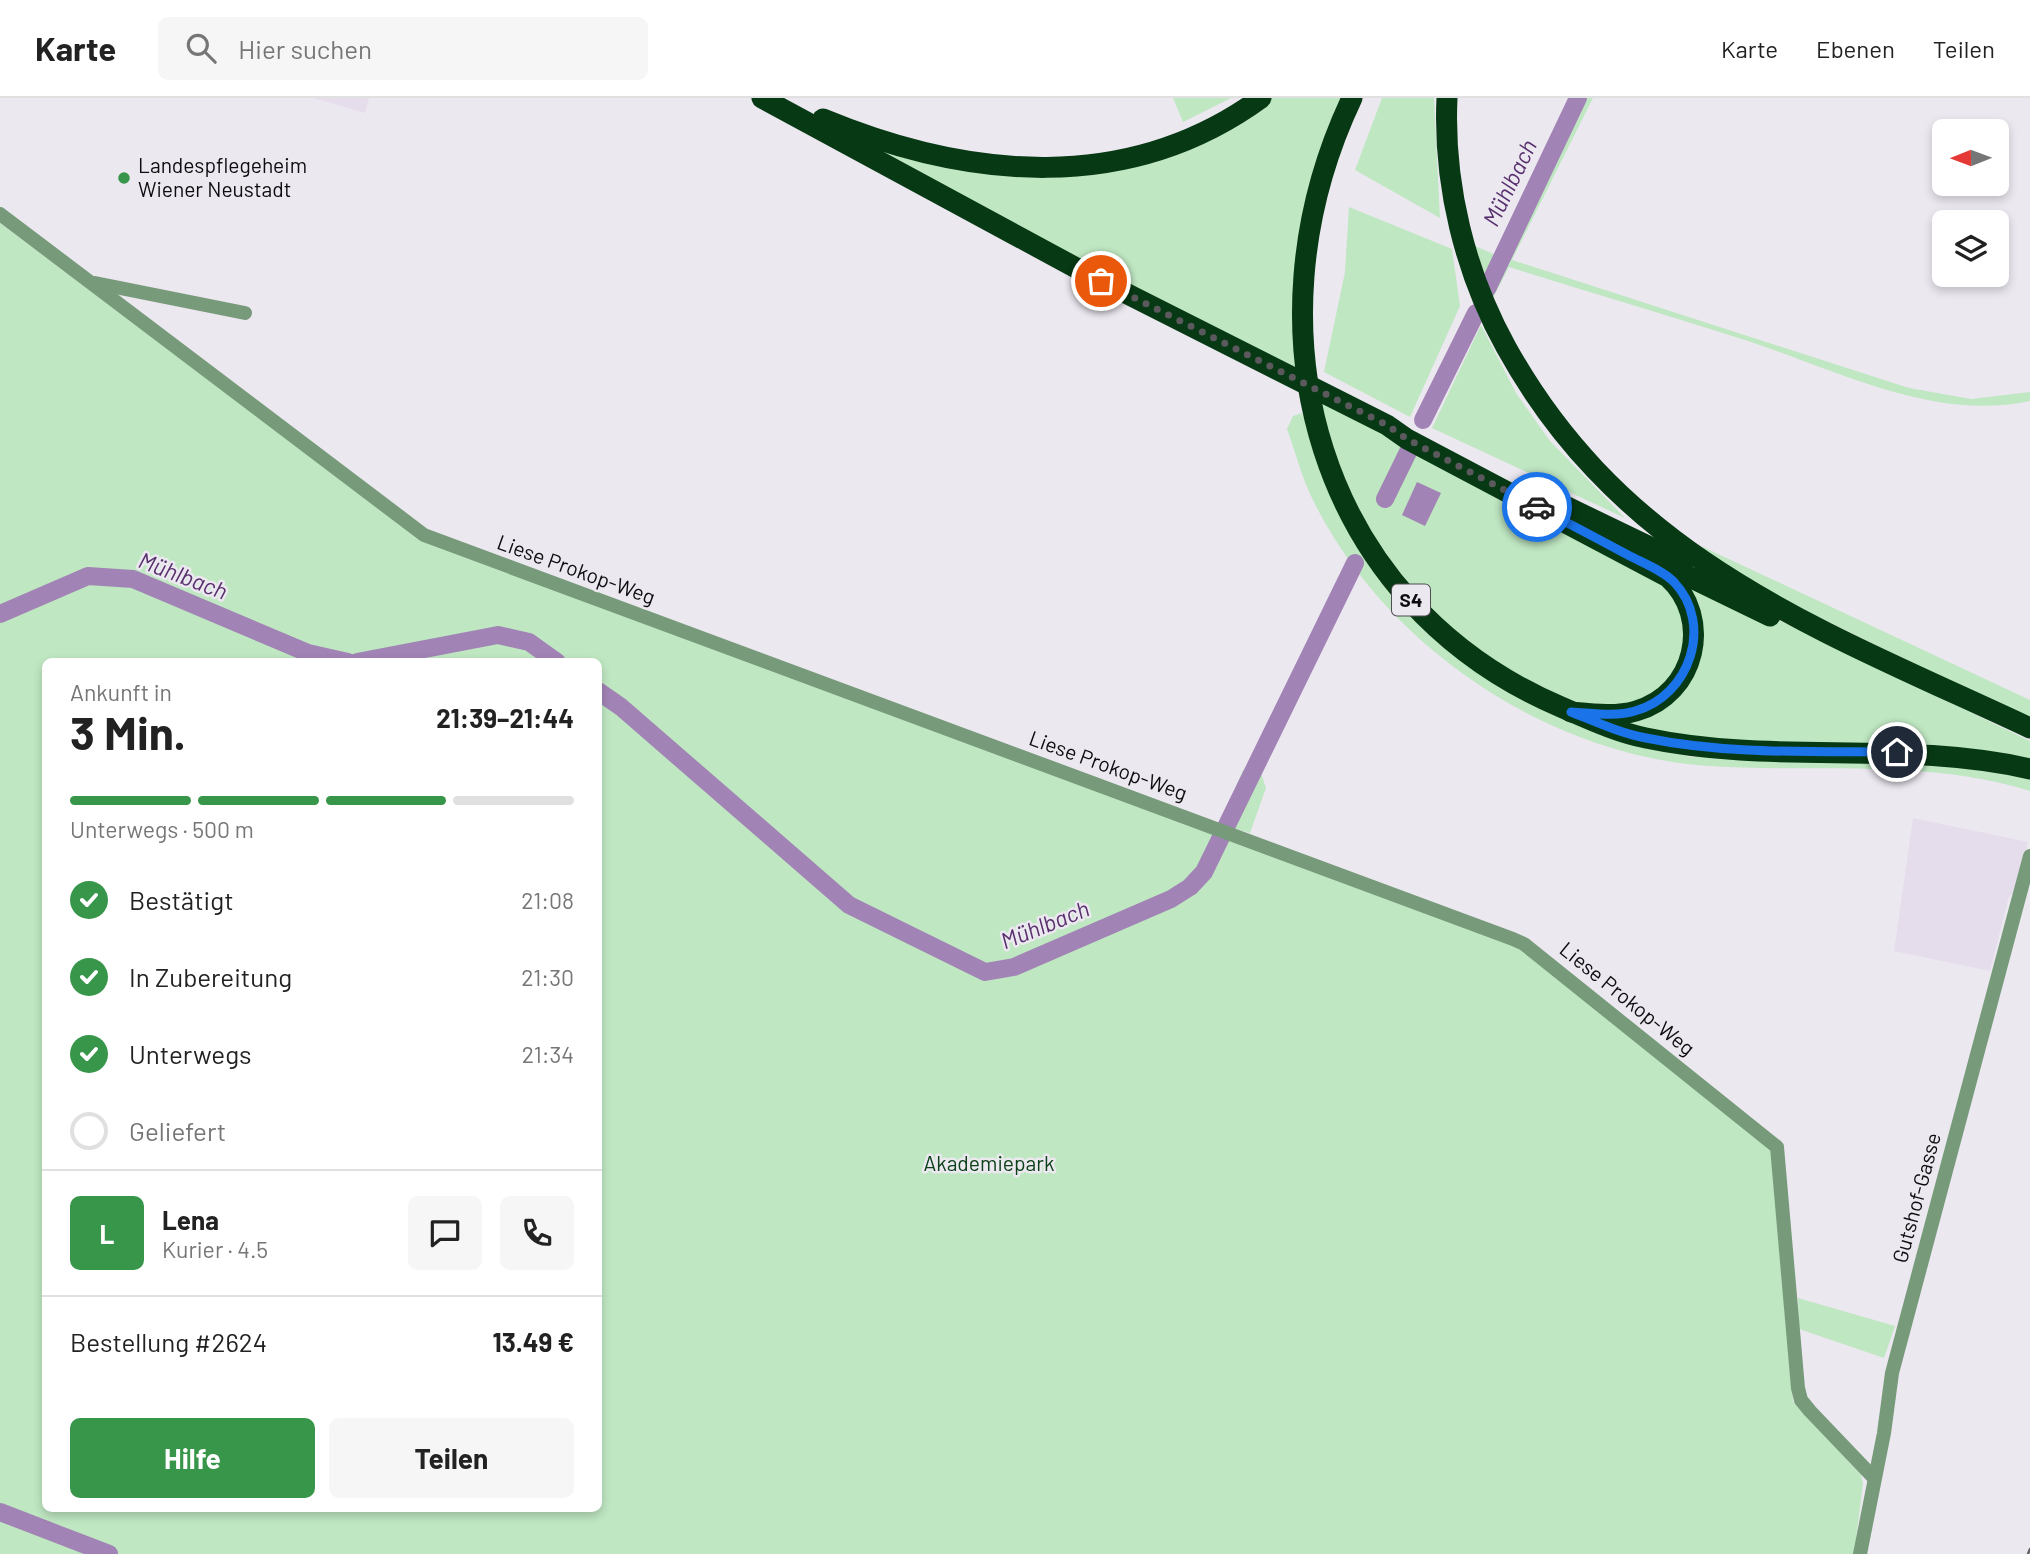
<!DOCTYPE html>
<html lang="de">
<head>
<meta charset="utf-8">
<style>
  :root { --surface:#fff; --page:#f6f6f6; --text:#222; --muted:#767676; --line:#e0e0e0; --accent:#379649 }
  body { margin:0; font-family:Barlow,sans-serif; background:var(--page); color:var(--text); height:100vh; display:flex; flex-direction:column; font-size:26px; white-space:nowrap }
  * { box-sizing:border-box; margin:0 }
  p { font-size:23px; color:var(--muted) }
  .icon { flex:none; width:38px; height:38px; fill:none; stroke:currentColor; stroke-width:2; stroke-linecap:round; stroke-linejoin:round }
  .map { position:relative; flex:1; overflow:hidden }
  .drawer { position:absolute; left:42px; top:560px; width:560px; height:854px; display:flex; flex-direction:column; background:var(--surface); border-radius:10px; box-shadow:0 4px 10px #0003 }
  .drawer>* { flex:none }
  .needle { width:46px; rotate:269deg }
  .controls { position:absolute; left:1932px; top:21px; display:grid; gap:14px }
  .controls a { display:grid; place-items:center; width:77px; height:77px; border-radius:10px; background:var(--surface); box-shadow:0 4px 10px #0003; font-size:35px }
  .pin { position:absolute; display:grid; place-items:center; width:60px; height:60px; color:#fff; margin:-30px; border:4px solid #fff; border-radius:50%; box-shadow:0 2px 7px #0007 }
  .courier { position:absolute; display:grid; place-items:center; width:70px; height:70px; margin:-35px; border:5px solid #1a73e8; border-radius:50%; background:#fff; color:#222; box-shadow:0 2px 9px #0007 }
  .headline em { font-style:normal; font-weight:700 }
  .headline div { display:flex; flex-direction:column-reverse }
  .headline { display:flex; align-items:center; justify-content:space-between; height:119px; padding:0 28px }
  h1 { font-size:46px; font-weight:700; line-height:52px }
  .bar { display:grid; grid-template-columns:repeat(4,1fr); gap:10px 7px; align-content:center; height:84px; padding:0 28px }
  .bar i { height:9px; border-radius:5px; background:var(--line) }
  .bar .selected { background:var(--accent) }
  .bar p { grid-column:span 4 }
  .line { display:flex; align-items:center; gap:18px; padding:0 28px; border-top:2px solid var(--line) }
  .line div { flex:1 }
  .round { display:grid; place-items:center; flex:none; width:74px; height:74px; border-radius:10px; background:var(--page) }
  ol { padding:0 28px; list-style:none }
  li { display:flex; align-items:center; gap:21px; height:77px }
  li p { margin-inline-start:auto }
  li .icon { padding:7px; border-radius:50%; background:var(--accent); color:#fff; stroke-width:4 }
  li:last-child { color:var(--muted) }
  li i { width:38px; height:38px; border:4px solid var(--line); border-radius:50% }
  .action { display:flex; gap:14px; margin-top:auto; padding:14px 28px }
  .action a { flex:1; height:80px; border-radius:10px; background:var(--accent); color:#fff; font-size:28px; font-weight:700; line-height:80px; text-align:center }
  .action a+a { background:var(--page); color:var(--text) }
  header { display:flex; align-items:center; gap:42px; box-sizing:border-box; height:98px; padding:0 35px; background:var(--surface); border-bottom:2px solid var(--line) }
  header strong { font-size:33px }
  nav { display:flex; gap:38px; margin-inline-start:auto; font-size:24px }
  .search { width:490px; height:63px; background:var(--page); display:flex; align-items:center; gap:18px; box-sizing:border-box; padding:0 24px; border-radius:10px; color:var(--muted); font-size:26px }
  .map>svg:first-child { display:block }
</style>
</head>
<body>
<header>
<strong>Karte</strong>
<div class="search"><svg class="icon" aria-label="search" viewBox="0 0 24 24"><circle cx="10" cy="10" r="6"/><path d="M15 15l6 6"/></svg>Hier suchen</div>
<nav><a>Karte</a><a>Ebenen</a><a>Teilen</a></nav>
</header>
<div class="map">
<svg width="2030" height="1456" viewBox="0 0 2030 1456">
  <rect width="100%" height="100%" fill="#ece8f0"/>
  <g fill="#e6ddec">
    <polygon points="314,0 369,0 365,15"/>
    <polygon points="1913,720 2028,744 2016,794 2009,798 1990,873 1894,853"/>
  </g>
  <g fill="#bfe7c2" fill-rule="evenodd">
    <polygon points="1173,0 1231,0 1183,24"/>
    <polygon points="1261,0 1352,0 1346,13 1301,212 1292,213 1297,283 859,54 865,38 941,60 1130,60"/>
    <polygon points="1382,0 1434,0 1440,120 1355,72"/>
    <path d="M1573,0H1593L1512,162L1909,290L1971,301L2030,294V303C1935,324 1836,272 1748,243C1668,217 1588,194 1509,169L1493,200L1475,148L1496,157Z"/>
    <polygon points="1349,109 1452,151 1460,208 1410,319 1324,274 1345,174"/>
    <path d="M0,125L418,440L1516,846L1773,1053L1793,1303L1861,1377L1863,1386L1854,1456H0ZM46,564H598V1410H46Z"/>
    <polygon points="1481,227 1516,295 1550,343 1625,420 1432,330"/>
    <polygon points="1317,292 1690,479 2030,643 2030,671 1646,640 1456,546 1346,406"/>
    <path d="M1302,315L1328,390L1353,439L1460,560L1540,611L1570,624L1690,659H1861L2030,677V693C1927,660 1815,675 1709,668C1545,657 1380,545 1310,396C1301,376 1295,353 1287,331L1293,318Z"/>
    <polygon points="1701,448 2030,602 2030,622 1734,478"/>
    <polygon points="1253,670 1260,672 1266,690 1250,735 1220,726 1243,672"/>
    <polygon points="1798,1200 1895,1228 1884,1260 1799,1231"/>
  </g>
  <polygon fill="#a283b5" points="1417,384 1441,395 1425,428 1402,417"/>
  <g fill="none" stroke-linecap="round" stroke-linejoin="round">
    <g stroke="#a283b5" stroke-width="18">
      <polyline points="1487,191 1578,0"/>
      <polyline points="1423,322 1476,215"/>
      <polyline points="1385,401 1408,354"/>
      <polyline points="0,516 88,478 133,481 308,555 348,564"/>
      <polyline points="357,564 498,537 529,544 557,564"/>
      <polyline points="598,593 621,609 849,807 985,874 1014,869 1171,801 1190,789 1204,774 1355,465"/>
      <polyline points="0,1414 109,1456"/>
    </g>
    <g stroke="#779b7a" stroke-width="14">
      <polyline points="0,116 424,437 1513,841 1524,846 1777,1049 1798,1290 1801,1302 1810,1313 1874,1380"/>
      <polyline points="95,185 245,215"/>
      <polyline points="1860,1456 1884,1335 1892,1275 2030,758"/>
    </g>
    <g stroke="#073a14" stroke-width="21">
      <path d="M762,0L1080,172L1387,327L1407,341L1668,479C1713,520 1696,596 1636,613C1616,619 1592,616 1571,614"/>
      <path d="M1352,0C1242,232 1317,505 1561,609C1589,621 1616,634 1646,640C1773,667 1904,642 2030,671"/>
      <path d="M1447,0C1443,86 1465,175 1506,249C1624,463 1821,532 2030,630"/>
      <path d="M823,21C968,81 1128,97 1261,0"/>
      <polyline points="1567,409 1683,465"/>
      <polyline points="1663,466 1770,518"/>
    </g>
    <polyline stroke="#625f64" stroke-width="2.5" points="2028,1456 2030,1451"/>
  </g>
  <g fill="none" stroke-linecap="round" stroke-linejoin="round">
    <polyline stroke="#5b595d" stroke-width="7" stroke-dasharray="0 12.6" points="1101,183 1387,327 1407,341 1537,409"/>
    <path stroke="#1a73e8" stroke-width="9" d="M1537,409C1568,425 1598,441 1628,457C1643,465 1662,472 1674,484C1714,526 1690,598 1635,613C1615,619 1592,615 1571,614C1596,624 1620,635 1646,640C1729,657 1814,653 1897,654"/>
  </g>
  <circle fill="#379649" stroke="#ece8f0" stroke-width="2.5" cx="124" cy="80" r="7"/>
  <g text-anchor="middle" stroke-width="5" stroke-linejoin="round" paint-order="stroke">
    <rect fill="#ece8f0" stroke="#504e52" stroke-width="2" x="1392" y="486.5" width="38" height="31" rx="5"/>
    <g font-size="19" font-weight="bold" fill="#0d0c0e">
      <text x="1411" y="509">S4</text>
    </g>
    <g font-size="21" fill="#0d0c0e" stroke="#ece8f0" text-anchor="start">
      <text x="138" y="75">Landespflegeheim<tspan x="138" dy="24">Wiener Neustadt</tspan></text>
    </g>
    <g font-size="21" fill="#0d0c0e" stroke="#ece8f0">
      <text transform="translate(576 472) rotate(20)" y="7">Liese Prokop-Weg</text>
      <text transform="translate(1108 668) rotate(20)" y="7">Liese Prokop-Weg</text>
      <text transform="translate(1627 901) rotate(39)" y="7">Liese Prokop-Weg</text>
      <text transform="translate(1917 1100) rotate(-75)" y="7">Gutshof-Gasse</text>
    </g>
    <g font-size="21" fill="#0b4118" stroke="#ece8f0">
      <text x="989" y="1073">Akademiepark</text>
    </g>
    <g font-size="23" font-style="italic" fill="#58306e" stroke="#ece8f0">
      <text transform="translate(1510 85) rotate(-64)" y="8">Mühlbach</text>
      <text transform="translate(183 478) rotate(21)" y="8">Mühlbach</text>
      <text transform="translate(1045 827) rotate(-22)" y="8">Mühlbach</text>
    </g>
  </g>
</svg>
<div class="controls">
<a><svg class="needle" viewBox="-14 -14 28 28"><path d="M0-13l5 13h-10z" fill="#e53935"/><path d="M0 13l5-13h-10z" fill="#767676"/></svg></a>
<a><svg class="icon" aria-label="layers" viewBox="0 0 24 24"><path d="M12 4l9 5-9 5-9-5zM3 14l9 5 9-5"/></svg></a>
</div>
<div class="pin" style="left:1101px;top:183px;background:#ea580c"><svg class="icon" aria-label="bag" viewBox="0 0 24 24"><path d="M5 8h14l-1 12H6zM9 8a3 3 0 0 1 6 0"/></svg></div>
<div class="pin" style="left:1897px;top:654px;background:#1f2937"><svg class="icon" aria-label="home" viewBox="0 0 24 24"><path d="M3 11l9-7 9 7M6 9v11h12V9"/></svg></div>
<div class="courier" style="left:1537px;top:409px"><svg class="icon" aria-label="car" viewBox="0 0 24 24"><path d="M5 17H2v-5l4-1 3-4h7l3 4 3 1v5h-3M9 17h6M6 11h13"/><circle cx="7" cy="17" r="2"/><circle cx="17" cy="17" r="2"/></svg></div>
<section class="drawer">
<div class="headline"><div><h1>3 Min.</h1><p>Ankunft in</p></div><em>21:39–21:44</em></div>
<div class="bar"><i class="selected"></i><i class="selected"></i><i class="selected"></i><i></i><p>Unterwegs · 500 m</p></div>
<ol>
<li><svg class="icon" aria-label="check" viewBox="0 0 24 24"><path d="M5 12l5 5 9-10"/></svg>Bestätigt<p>21:08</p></li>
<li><svg class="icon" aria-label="check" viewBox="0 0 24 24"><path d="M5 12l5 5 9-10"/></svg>In Zubereitung<p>21:30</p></li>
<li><svg class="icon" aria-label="check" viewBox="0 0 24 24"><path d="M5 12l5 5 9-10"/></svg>Unterwegs<p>21:34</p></li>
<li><i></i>Geliefert</li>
</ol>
<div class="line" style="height:126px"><b class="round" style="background:var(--accent);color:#fff">L</b><div><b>Lena</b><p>Kurier · 4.5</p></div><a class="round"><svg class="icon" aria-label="chat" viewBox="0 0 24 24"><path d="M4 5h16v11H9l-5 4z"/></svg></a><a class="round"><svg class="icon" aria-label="phone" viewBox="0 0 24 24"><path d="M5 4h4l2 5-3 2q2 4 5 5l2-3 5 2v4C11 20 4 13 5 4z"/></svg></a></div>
<div class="line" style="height:91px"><div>Bestellung #2624</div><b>13.49 €</b></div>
<div class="action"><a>Hilfe</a><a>Teilen</a></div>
</section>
</div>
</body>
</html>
